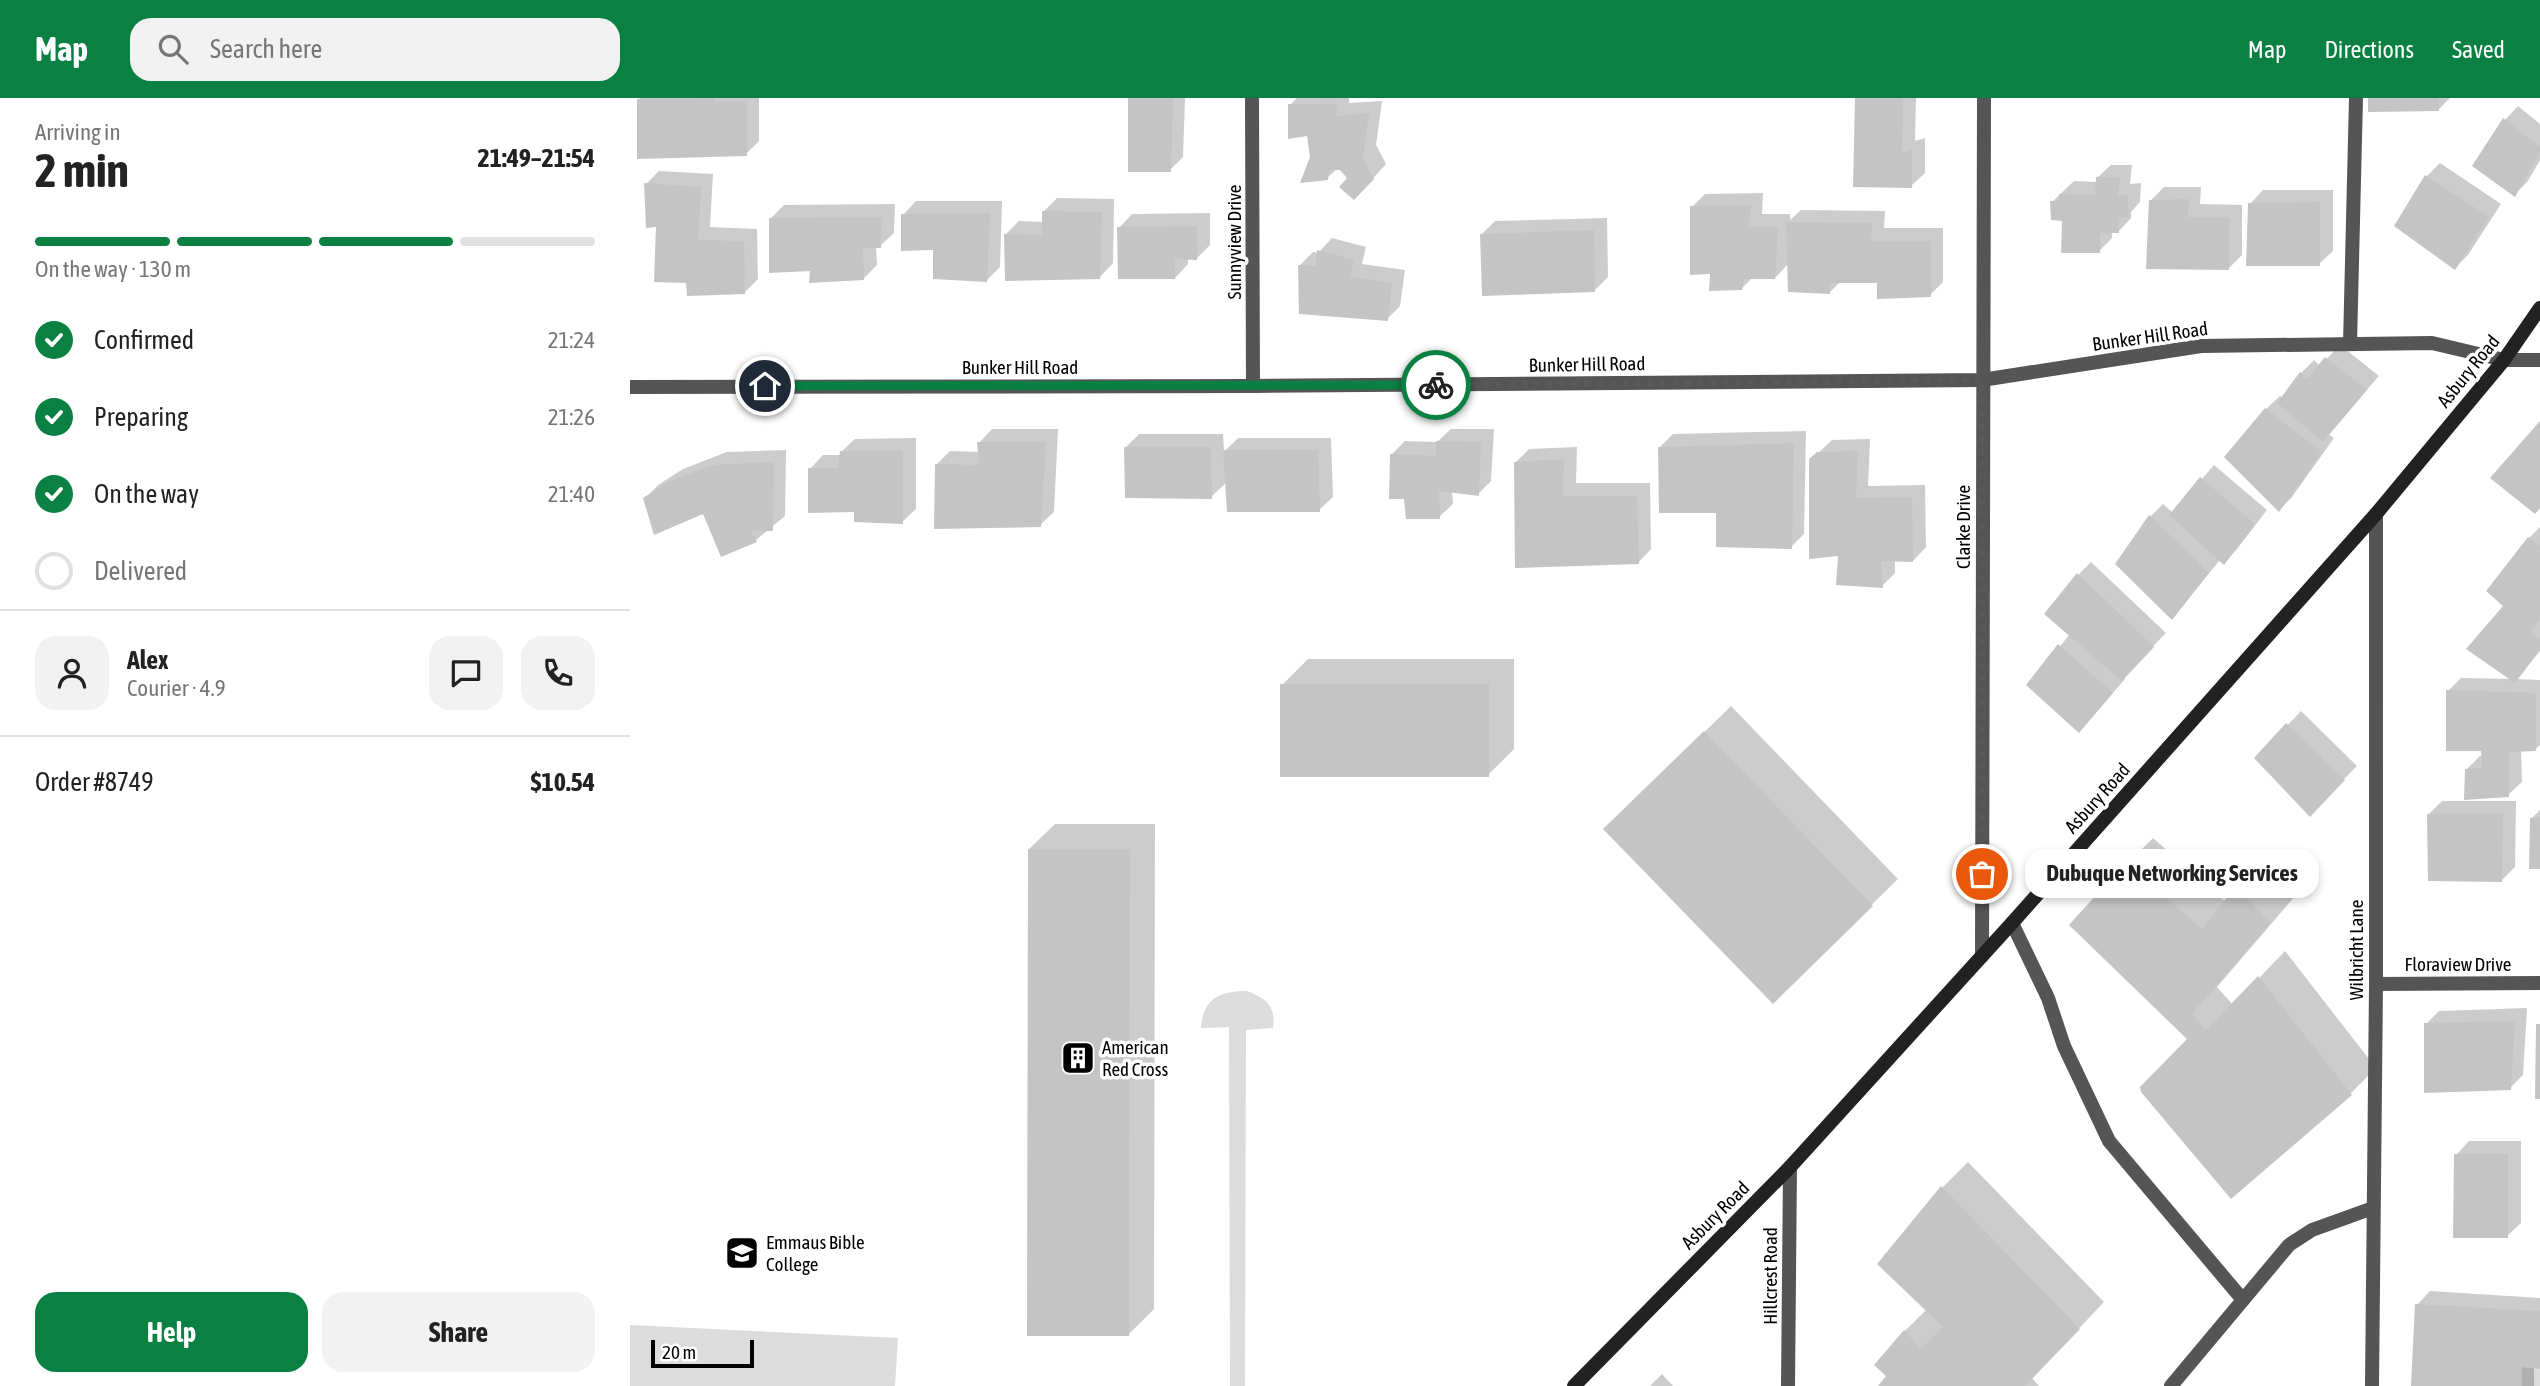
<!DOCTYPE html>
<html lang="en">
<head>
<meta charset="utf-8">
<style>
  :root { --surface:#fff; --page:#f2f2f2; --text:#222; --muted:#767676; --line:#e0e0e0; --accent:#0b8043 }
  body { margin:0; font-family:"Asap Condensed",sans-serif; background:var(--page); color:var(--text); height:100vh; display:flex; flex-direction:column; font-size:26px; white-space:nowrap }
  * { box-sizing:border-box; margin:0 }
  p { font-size:23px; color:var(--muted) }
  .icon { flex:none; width:38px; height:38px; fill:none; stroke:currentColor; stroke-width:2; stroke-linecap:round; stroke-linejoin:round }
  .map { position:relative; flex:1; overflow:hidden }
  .details { display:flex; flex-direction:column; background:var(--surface); width:630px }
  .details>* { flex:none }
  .scale { position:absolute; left:21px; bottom:18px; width:103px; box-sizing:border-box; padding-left:7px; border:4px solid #000; border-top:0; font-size:19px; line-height:24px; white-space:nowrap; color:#000; -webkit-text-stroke:5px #fff; paint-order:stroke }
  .pin { position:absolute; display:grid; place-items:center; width:60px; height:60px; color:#fff; margin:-30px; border:4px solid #fff; border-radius:50%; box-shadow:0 2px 7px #0007 }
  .courier { position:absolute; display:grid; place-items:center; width:70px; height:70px; margin:-35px; border:5px solid #0b8043; border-radius:50%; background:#fff; color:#222; box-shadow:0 2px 9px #0007 }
  .bubble { position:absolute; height:49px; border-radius:21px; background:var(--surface); box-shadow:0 4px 10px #0003; font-size:23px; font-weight:700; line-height:49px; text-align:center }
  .summary em { font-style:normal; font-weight:700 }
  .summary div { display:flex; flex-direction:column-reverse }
  .summary { display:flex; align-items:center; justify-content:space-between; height:119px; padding:0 35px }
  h1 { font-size:46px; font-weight:700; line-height:52px }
  .bar { display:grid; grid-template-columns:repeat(4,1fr); gap:10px 7px; align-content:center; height:84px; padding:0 35px }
  .bar i { height:9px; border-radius:5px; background:var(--line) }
  .bar .current { background:var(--accent) }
  .bar p { grid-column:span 4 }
  .line { display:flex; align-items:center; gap:18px; padding:0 35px; border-top:2px solid var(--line) }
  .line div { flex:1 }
  .round { display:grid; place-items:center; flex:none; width:74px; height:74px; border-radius:21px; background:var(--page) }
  ol { padding:0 35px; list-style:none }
  li { display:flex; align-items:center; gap:21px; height:77px }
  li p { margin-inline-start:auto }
  li .icon { padding:7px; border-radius:50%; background:var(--accent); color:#fff; stroke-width:4 }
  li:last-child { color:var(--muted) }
  li i { width:38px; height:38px; border:4px solid var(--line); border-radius:50% }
  .primary-button { display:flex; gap:14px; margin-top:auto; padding:14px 35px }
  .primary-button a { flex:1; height:80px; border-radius:21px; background:var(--accent); color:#fff; font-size:28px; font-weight:700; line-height:80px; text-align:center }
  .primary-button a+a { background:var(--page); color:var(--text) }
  header { display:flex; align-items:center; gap:42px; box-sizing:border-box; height:98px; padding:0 35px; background:var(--accent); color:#fff }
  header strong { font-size:33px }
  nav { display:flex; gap:38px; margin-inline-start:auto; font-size:24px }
  .search { width:490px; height:63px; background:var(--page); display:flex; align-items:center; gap:18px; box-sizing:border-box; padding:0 24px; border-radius:21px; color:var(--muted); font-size:26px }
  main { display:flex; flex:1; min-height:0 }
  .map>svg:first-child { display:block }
</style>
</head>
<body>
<header>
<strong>Map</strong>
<div class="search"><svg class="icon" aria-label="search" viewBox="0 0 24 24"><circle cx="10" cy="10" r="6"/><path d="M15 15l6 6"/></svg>Search here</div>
<nav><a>Map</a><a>Directions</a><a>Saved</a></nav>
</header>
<main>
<section class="details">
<div class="summary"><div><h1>2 min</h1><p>Arriving in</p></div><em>21:49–21:54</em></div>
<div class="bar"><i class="current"></i><i class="current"></i><i class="current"></i><i></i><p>On the way · 130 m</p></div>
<ol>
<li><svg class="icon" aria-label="check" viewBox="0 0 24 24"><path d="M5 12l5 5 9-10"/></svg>Confirmed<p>21:24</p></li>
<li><svg class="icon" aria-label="check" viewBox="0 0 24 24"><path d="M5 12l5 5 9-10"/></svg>Preparing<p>21:26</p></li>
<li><svg class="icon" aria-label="check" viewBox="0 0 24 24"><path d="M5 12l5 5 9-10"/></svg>On the way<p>21:40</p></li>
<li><i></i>Delivered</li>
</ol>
<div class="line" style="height:126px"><a class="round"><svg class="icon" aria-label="person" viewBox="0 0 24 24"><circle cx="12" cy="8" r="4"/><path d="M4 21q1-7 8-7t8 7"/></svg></a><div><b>Alex</b><p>Courier · 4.9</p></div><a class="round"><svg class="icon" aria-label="chat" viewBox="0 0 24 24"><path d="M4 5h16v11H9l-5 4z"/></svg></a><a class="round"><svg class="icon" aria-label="phone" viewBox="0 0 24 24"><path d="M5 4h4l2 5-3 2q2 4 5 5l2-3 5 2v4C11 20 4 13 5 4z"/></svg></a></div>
<div class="line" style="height:91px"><div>Order #8749</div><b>$10.54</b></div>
<div class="primary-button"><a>Help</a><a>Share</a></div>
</section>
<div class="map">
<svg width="1910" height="1288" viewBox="0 0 1910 1288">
  <rect width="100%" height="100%" fill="#fff"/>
  <g fill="#dcdcdc">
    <path d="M617,893C636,900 646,908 643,930L616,932L615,1288H600L599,929L571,930C573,900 590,893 617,893Z"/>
    <polygon points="0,1227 268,1240 265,1288 0,1288"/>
    <polygon points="1892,1269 1910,1271 1910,1288 1892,1288"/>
  </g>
  <g fill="#0003">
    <polygon points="10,0 129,0 129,43 116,56 9,2"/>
    <polygon points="500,0 555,0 553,59 540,72"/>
    <polygon points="667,0 719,0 719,5 752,3 746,47 756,66 737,87 719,80 708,70 697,80 682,59 679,36 660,7"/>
    <polygon points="1227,0 1286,0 1285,43 1295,40 1295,75 1281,88"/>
    <polygon points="1740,0 1820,0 1809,11"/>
    <polygon points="1888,8 1910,26 1910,62 1898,83 1885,96 1875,22"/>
    <polygon points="1810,65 1871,106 1838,157 1825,170 1767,127 1797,78"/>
    <polygon points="1481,67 1502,67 1500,86 1511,85 1510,104 1501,114 1501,120 1488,134 1482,134 1482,140 1469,153 1434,122 1422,104 1444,83 1467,84 1467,80"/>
    <polygon points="29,73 83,76 80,129 127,131 128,181 114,195 58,183 28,127 16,86"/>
    <polygon points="1534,89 1571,89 1570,106 1612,107 1612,157 1599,170 1521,102"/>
    <polygon points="1633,92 1703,92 1703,153 1689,166 1620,106"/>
    <polygon points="1133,95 1132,116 1160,116 1160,122 1171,112 1255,113 1254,130 1313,130 1313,184 1300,197 1249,183 1211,183 1199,195 1159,165 1145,180 1123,179 1112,190 1082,174 1062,109 1075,96"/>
    <polygon points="427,100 484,101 483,165 470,179 376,136 389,123 414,124 414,113"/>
    <polygon points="286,103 372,103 370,169 357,182 304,150 273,117"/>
    <polygon points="265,106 264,135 250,148 246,148 247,167 234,180 181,171 140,121 154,107"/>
    <polygon points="580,115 580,147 567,160 558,160 558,166 545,180 489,130 502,116"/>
    <polygon points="977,120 978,179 965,192 852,136 865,123"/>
    <polygon points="702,140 736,149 732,166 775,172 770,208 757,221 669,168 683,154 688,155"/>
    <polygon points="1710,247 1749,278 1698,336 1704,340 1662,399 1649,412 1596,359 1636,311 1650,298 1653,300 1671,275 1684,262 1690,268"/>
    <polygon points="362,331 428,331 424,414 410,427 307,366 320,353 350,354 349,345"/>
    <polygon points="821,331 864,331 861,383 848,396 822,393 823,406 809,419 762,356 775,343 807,344"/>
    <polygon points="1176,333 1174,436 1161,449 1088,414 1030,349 1043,336"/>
    <polygon points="509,336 593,336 594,354 608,340 701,340 703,399 689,412 597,384 581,399 496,349"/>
    <polygon points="286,340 286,411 272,424 226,412 180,371 193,357 211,357 211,354 225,341"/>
    <polygon points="1240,341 1238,388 1295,387 1296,449 1283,463 1265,462 1265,475 1252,488 1181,362 1202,342"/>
    <polygon points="947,349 946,385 1020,385 1021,451 1008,465 886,364 899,351"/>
    <polygon points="156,352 155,418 126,442 92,457 74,413 15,401 28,387 53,371 97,354"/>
    <polygon points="1584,367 1637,412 1607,451 1594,465 1591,461 1542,519 1520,419 1533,406 1543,415"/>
    <polygon points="1910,429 1910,553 1886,581 1910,582 1910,647 1905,652 1891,652 1892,684 1878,697 1836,672 1850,658 1853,658 1853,651 1818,593 1831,580 1883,581 1876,508 1899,440"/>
    <polygon points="1461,464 1536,535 1493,579 1495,581 1462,619 1399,587 1440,536 1448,477"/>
    <polygon points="678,561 884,561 884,651 858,677 652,587"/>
    <polygon points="1101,608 1268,781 1143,903 1002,705"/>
    <polygon points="1671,613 1727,668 1680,716 1627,660"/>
    <polygon points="1812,703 1886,703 1885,769 1872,782 1799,716"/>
    <polygon points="1910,712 1910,769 1902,720"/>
    <polygon points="425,726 525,726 524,1211 499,1236 399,751"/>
    <polygon points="1523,740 1596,804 1632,764 1665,798 1587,889 1603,907 1655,853 1746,970 1720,996 1559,941 1497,766"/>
    <polygon points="1897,910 1893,977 1880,990 1796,926 1809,913"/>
    <polygon points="1839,1043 1891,1043 1891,1125 1877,1138 1826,1057"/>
    <polygon points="1338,1064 1474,1204 1402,1280 1409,1288 1250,1288 1258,1278 1275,1233 1297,1211 1250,1166 1313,1089"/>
    <polygon points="1800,1193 1910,1200 1910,1268 1904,1268 1904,1288 1783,1288 1787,1207"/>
    <polygon points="1032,1276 1043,1288 1020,1288"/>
  </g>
  <g fill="#c4c4c4">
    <polygon points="85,0 84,3 117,3 117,58 7,61 7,1"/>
    <polygon points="498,0 543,0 541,74 498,74"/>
    <polygon points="1225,0 1273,0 1272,55 1282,52 1282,90 1223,89"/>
    <polygon points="1738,0 1809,0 1809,13 1738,14"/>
    <polygon points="707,5 706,18 739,15 733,61 744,81 724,102 709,89 717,80 710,72 699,72 698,82 670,85 680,59 677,38 658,41 658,6"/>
    <polygon points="1873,20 1910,49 1910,54 1885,99 1842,68"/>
    <polygon points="1795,77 1859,119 1825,172 1764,128"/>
    <polygon points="1466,79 1490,79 1488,98 1498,97 1498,119 1488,120 1489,135 1470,135 1470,155 1431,155 1432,123 1421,122 1420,103 1429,103 1429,96 1465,97"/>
    <polygon points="14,85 71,89 68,142 114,143 115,196 57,198 56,185 24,184 26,129 16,130"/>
    <polygon points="1559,101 1558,119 1599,119 1599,172 1516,171 1519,102"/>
    <polygon points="1690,104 1690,168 1616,168 1618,105"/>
    <polygon points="1121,107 1119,129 1148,129 1145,181 1114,181 1112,192 1079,193 1080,176 1060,177 1060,108"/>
    <polygon points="412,113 472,114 470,181 375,183 374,136 412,137"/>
    <polygon points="360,115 357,184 303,181 303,152 271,153 271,116"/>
    <polygon points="252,119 251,150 233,150 234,182 179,185 180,173 139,175 139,120"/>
    <polygon points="1156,124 1242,125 1241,143 1301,143 1301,199 1247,201 1247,185 1200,185 1200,196 1158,194"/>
    <polygon points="567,128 567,162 545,161 545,181 488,181 487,129"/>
    <polygon points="964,132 965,194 852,198 850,136"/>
    <polygon points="687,152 724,162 720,179 762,185 758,223 669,216 668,167 686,168"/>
    <polygon points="1695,259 1737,292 1693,344 1647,305 1670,274 1677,281"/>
    <polygon points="1635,310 1692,354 1649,414 1594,359"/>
    <polygon points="1910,323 1910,410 1905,416 1860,380"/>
    <polygon points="806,343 851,344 849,398 809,393 810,421 776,421 774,401 759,401 760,356 806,358"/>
    <polygon points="347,344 416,344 411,429 304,431 305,366 349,367"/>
    <polygon points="1164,345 1162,451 1086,449 1086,415 1029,415 1028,349"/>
    <polygon points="494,349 581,349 582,401 495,400"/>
    <polygon points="593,352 688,352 690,414 597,414"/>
    <polygon points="210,353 273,353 273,426 224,424 224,414 178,415 178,370 208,370"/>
    <polygon points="1228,353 1226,400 1282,399 1283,464 1251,463 1253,490 1206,487 1208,458 1179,461 1179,361 1187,354"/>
    <polygon points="934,361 933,398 1007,398 1009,466 885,470 884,364"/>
    <polygon points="144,364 143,433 121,433 127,444 91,459 73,416 24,437 13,400 38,384 82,367"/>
    <polygon points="1570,379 1625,426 1594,467 1539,417"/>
    <polygon points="1519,417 1579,475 1542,522 1485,466"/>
    <polygon points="1898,439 1910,448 1910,522 1900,534 1910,541 1910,552 1885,585 1836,551 1873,508 1856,493"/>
    <polygon points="1447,475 1524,549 1492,583 1414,516"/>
    <polygon points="1428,546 1483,595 1449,635 1396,587"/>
    <rect x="650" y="586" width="209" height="93"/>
    <polygon points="1816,592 1906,595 1906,653 1879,654 1879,699 1834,702 1835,671 1852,670 1851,653 1816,653"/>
    <polygon points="1656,625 1715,682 1680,719 1624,660"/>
    <polygon points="1074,633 1243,808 1143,906 973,731"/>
    <polygon points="1873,715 1872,784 1798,783 1797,716"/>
    <polygon points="1910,719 1910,771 1899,771 1900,720"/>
    <polygon points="398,751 500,751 499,1238 397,1238"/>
    <polygon points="1496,764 1572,831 1605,789 1641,825 1562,916 1576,932 1628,878 1722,997 1601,1101 1511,994 1510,989 1557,941 1439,827"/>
    <polygon points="1885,923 1881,992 1794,995 1794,925"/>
    <polygon points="1906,926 1910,926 1910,1001 1905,1001"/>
    <polygon points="1824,1056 1878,1056 1878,1140 1823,1140"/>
    <polygon points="1311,1088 1450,1231 1395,1288 1248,1288 1256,1278 1244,1267 1274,1232 1291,1251 1313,1229 1247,1166"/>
    <polygon points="1785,1206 1910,1213 1910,1271 1892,1269 1892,1288 1781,1288"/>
  </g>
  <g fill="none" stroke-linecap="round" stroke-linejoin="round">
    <g stroke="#555" stroke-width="14">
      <polyline points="1720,246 1726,0"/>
      <polyline points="1382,825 1418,900 1434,948 1479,1043 1613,1202"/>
      <polyline points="1541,1288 1659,1147 1682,1132 1743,1110"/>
    </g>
    <g stroke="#555" stroke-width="14">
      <polyline points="622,0 623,288"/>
      <polyline points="0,289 623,288 1352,282 1571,248 1802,245 1874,262 1910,262"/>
      <polyline points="1746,886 1910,885"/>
      <polyline points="1742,1288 1746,886 1746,416"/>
    </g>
    <g stroke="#555" stroke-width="14">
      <polyline points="1352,858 1354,0"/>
      <polyline points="1158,1288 1160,1069"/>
    </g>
    <polyline stroke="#222" stroke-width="14" points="944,1288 1160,1069 1382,825 1746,416 1874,262 1910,210"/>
  </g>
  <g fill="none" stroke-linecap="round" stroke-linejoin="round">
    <polyline stroke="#595959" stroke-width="7" stroke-dasharray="0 12.6" points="806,287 1352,282 1352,776"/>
    <polyline stroke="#0b8043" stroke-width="9" points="135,288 806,287"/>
  </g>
  <defs>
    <symbol id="building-square" viewBox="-11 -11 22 22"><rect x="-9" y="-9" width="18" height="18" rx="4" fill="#000" stroke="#fff"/><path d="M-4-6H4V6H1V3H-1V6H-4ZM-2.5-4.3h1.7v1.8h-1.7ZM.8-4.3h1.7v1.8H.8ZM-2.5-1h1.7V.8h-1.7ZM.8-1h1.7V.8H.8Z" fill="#fff"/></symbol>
    <symbol id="university-square" viewBox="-11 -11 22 22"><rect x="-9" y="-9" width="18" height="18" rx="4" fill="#000" stroke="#fff"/><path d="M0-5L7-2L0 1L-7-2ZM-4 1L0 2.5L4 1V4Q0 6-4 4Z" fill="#fff"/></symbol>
  </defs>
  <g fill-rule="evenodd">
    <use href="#building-square" x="429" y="941" width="38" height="38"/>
    <use href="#university-square" x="93" y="1136" width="38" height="38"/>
  </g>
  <g text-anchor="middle" stroke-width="7" stroke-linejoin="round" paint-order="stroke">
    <g font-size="19" fill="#000" stroke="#fff">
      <text transform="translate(604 144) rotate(-90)" y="7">Sunnyview Drive</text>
      <text transform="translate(1520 238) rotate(-8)" y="7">Bunker Hill Road</text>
      <text transform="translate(957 266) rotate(-1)" y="7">Bunker Hill Road</text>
      <text x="390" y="276">Bunker Hill Road</text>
      <text transform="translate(1838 273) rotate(-51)" y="7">Asbury Road</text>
      <text transform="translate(1333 429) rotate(-90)" y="7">Clarke Drive</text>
      <text transform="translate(1467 700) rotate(-48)" y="7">Asbury Road</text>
      <text transform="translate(1726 852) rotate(-90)" y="7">Wilbricht Lane</text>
      <text x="1828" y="873">Floraview Drive</text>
      <text transform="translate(1085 1117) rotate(-45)" y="7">Asbury Road</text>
      <text transform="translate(1140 1178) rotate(-90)" y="7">Hillcrest Road</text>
    </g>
    <g font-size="19" fill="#000" stroke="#fff" text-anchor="start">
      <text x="472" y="956">American<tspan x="472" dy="22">Red Cross</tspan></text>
      <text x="136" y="1151">Emmaus Bible<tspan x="136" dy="22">College</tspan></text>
    </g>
  </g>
</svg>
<div class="scale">20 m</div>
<div class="pin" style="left:1352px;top:776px;background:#ea580c"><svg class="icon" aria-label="bag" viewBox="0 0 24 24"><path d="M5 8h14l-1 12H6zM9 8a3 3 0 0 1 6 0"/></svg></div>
<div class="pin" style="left:135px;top:288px;background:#1f2937"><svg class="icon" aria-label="home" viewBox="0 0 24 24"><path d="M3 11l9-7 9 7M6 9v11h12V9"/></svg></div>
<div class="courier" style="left:806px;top:287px"><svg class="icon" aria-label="bike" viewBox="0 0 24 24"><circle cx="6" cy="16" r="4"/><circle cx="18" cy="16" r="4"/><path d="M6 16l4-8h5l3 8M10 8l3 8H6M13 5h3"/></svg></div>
<div class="bubble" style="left:1395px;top:751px;width:294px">Dubuque Networking Services</div>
</div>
</main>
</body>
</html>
